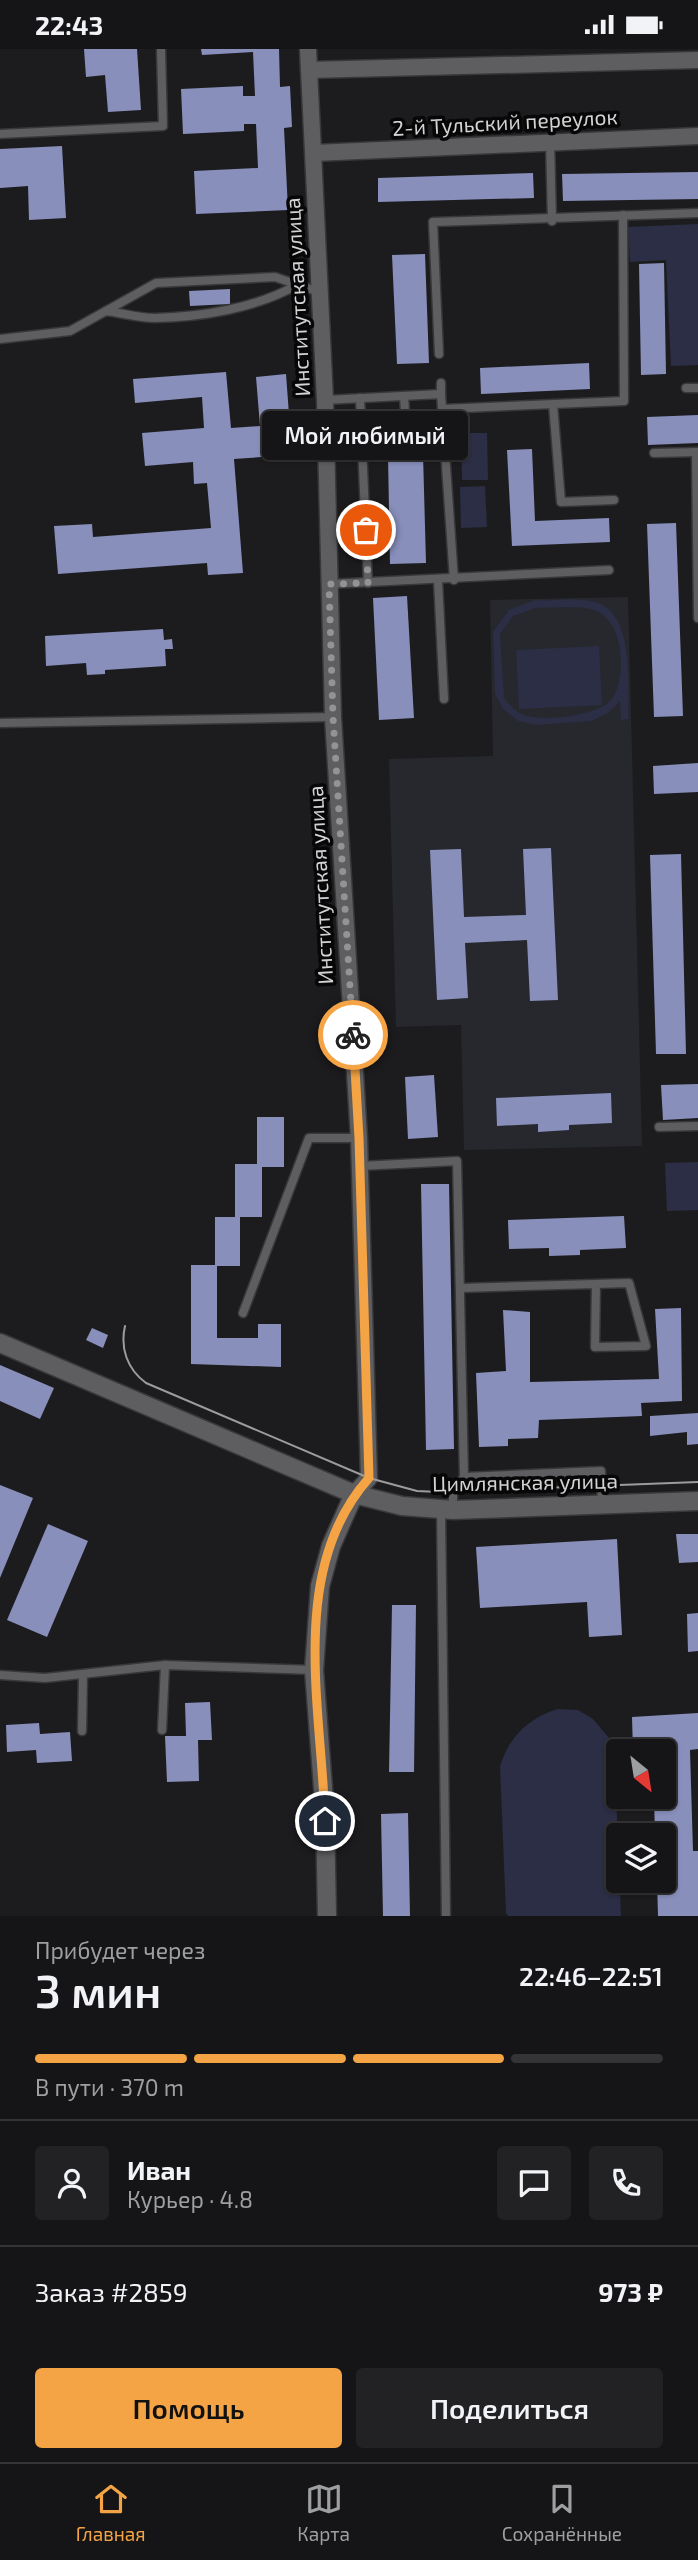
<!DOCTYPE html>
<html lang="ru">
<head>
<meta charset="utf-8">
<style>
  :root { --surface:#151517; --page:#222224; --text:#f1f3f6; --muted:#9d9fa1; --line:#343436; --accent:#f4a444 }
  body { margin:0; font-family:"Exo 2",sans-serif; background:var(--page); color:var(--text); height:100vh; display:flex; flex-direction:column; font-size:26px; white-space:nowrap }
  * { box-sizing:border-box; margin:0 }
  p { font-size:23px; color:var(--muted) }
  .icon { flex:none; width:38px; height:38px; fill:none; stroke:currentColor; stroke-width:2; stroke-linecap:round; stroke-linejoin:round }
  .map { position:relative; height:1867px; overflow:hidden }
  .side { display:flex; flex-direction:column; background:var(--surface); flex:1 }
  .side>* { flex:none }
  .needle { width:46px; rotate:150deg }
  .tools { position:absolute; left:606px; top:1690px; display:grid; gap:14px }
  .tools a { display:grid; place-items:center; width:70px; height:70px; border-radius:7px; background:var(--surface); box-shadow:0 2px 5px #0004,0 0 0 2px var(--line); font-size:35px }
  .pin { position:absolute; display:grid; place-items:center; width:60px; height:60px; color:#fff; margin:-30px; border:4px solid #fff; border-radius:50%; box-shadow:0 2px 7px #0007 }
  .courier { position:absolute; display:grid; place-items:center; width:70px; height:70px; margin:-35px; border:5px solid #f4a444; border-radius:50%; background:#fff; color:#222; box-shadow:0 2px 9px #0007 }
  .bubble { position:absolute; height:49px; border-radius:7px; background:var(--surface); box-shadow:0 2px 5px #0004,0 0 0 2px var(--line); font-size:23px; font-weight:600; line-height:49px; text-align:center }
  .summary em { font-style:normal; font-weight:600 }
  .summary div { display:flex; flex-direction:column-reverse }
  .summary { display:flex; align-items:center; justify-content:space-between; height:119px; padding:0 35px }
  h1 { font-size:46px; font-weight:600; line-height:52px }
  .bar { display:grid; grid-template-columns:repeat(4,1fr); gap:10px 7px; align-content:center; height:84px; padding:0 35px }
  .bar i { height:9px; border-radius:5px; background:var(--line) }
  .bar .active { background:var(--accent) }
  .bar p { grid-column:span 4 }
  .line { display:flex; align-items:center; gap:18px; padding:0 35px; border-top:2px solid var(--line) }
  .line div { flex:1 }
  .round { display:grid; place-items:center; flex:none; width:74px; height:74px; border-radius:7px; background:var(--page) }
  .button { display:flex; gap:14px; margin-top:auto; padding:14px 35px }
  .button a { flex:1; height:80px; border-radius:7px; background:var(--accent); color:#111; font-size:28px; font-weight:600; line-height:80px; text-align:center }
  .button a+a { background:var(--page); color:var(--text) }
  .status { display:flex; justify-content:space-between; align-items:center; height:49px; padding:0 35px; background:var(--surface); direction:ltr }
  .status svg { height:19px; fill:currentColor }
  .menu { display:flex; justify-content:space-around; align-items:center; height:98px; border-top:2px solid var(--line); background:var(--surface); font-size:19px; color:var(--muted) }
  .menu a { display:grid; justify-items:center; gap:4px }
  .menu .active { color:var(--accent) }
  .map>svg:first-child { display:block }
</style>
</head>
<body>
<div class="status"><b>22:43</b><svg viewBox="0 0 49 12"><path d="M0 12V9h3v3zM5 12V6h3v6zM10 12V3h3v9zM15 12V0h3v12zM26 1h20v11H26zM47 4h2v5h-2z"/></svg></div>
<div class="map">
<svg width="698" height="1867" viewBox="0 0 698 1867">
  <rect width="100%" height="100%" fill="#1c1c1f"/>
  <polygon fill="#26282e" points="628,548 642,1097 464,1101 461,976 396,978 389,710 493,707 490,551"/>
  <g fill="#2b2e44" fill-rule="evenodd">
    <polygon points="698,175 698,316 671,317 666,211 630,213 628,178"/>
    <polygon points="461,384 487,384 488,431 462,431"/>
    <polygon points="485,437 487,478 461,479 460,438"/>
    <path d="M535,551C554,552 577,548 595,553C636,564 627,638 629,670L621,671L620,652L608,664L591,672L536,676L518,672L503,660L495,645L493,583L509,561ZM535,559C553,559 577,556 594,561C624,570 628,630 611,651C597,667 544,673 524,666C516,663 510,657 504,649L500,585L513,567Z"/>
    <polygon points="599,597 602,656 519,660 516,601"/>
    <polygon points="698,1113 698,1161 667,1162 665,1114"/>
    <path d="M558,1660L578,1661L593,1670L614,1695L621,1867H508L506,1864L500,1717C509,1688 528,1669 558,1660Z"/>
  </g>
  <g fill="#888fbb">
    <polygon points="84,0 137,0 141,61 108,63 105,26 86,28"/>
    <polygon points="201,0 279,0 280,38 290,37 292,78 284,79 288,161 196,165 194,122 258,119 256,75 244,75 244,82 183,85 181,40 243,37 243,47 255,47 253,3 202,6"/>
    <polygon points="62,97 66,169 29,171 28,137 0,139 0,100"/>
    <polygon points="698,123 698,150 563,152 562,125"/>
    <polygon points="533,124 534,149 378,153 378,129"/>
    <polygon points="425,205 429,314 397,315 392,206"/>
    <polygon points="664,214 666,325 641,326 639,215"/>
    <polygon points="230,240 230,255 190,257 189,242"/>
    <polygon points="589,314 590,340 481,345 480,319"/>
    <polygon points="226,323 231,379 260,377 256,328 286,325 292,406 234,410 243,524 208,526 207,514 58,525 54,477 92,475 93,488 211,479 207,434 194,435 193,413 145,417 142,384 204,379 202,348 135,354 133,330"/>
    <polygon points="698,366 698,394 648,396 647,368"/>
    <polygon points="532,400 535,472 609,469 610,493 512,497 507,401"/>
    <polygon points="423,405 426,514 390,515 388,407"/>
    <polygon points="676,474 683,667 654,668 647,475"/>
    <polygon points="407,547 414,669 379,671 373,549"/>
    <polygon points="163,580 164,591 172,590 173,600 165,600 166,617 105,621 105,625 87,626 86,614 46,617 45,587"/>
    <polygon points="698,714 698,743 654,745 653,717"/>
    <polygon points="551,799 558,951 530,952 527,891 465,894 468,949 437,951 430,801 461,800 464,868 526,866 523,800"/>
    <polygon points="681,805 686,1005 656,1005 650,806"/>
    <polygon points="434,1026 438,1088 408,1090 405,1028"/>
    <polygon points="698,1035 698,1069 663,1071 661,1036"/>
    <polygon points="611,1044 612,1074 569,1076 569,1081 538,1083 538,1075 497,1077 496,1049"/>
    <polygon points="257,1068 284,1068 284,1118 262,1118 262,1168 240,1168 240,1217 217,1217 217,1289 258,1289 258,1275 281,1275 281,1318 191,1315 191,1216 215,1216 215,1168 235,1168 235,1115 257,1115"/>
    <polygon points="421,1135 449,1135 454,1400 426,1401"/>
    <polygon points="624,1167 626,1199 580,1201 580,1206 549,1207 549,1199 509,1200 508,1171"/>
    <polygon points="681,1259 682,1352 641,1354 642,1367 539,1371 538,1389 508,1390 508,1397 479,1398 476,1324 506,1322 503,1261 530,1263 530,1333 659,1330 655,1260"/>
    <polygon points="92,1279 108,1286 103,1299 86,1291"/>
    <polygon points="0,1316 54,1339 40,1370 0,1352"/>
    <polygon points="698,1364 698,1395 687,1396 687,1383 650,1387 650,1367"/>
    <polygon points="0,1436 33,1449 0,1529"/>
    <polygon points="48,1475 88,1492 47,1588 7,1571"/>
    <polygon points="676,1485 698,1485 698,1513 679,1514"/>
    <polygon points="617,1490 622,1586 589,1588 587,1553 480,1559 476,1498"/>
    <polygon points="392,1556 416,1556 414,1723 389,1723"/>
    <polygon points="698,1564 698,1602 688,1603 687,1565"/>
    <polygon points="210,1653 212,1691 198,1691 199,1732 167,1733 165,1687 186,1687 185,1654"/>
    <polygon points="698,1664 698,1700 690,1701 693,1802 698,1802 698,1867 658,1867 657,1832 663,1832 663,1787 655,1787 654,1748 663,1748 663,1703 633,1703 632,1668"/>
    <polygon points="39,1674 40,1685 70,1683 72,1712 37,1714 36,1701 7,1703 6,1676"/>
    <polygon points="408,1764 410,1867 383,1867 381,1765"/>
  </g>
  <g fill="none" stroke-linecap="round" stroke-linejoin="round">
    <defs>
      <g id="lane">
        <polyline points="0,85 163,77 161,0"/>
        <polyline points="550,92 552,172"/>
        <path d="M106,262C122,264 139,269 155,269C202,268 256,259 297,236"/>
        <polyline points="0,290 70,282 156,234 275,228 319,243"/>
        <polyline points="439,305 433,173 698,164"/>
        <polyline points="441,334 441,345"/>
        <polyline points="686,339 698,339"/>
        <polyline points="404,347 407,395"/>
        <polyline points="360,349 368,534"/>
        <polyline points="325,351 441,345 454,531"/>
        <polyline points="553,355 561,453 614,451"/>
        <polyline points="442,360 624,352 623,166"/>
        <polyline points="696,403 698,569"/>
        <polyline points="654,404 698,403"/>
        <polyline points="438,532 444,650"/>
        <polyline points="329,535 609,521"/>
        <polyline points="0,674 333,668"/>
        <polyline points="659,1078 698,1077"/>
        <polyline points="360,1117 457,1112 464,1428 453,1442 453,1461"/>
        <polyline points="461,1239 629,1234 646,1297 595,1298 596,1235"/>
        <polyline points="243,1264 309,1089 359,1089"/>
        <polyline points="464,1428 601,1422 602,1455"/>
        <polyline points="441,1461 446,1867"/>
        <polyline points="0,1626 45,1629 165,1616 314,1621"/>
        <polyline points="162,1681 165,1616"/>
        <polyline points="82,1682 83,1626"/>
      </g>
      <g id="street">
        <polyline points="308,0 325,351 333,668 359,1089 369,1429 354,1445"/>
        <polyline points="309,21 698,11"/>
        <polyline points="314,104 698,87"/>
      </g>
      <g id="secondary">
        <polyline points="0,1294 354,1445 402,1457 453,1461 698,1452"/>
        <polyline points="327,1867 325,1765 314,1621 320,1537 331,1497 354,1445"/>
      </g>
    </defs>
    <use href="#lane" stroke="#38383a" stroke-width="11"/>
    <use href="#street" stroke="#38383a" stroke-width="19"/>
    <use href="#secondary" stroke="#38383a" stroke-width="21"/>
    <use href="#lane" stroke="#5e5e61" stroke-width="8"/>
    <use href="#street" stroke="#5e5e61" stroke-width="16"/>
    <use href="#secondary" stroke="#5e5e61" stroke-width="18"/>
    <path stroke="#9c9c9e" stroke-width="2" d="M125,1277C120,1299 127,1320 146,1334L369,1429L417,1442L439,1443L698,1433"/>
  </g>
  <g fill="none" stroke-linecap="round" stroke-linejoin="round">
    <polyline stroke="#929395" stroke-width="7" stroke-dasharray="0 12.6" points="353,986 333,668 329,535 368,534 366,481"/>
    <path stroke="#f4a444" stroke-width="9" d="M325,1772C322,1661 287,1521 369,1429L359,1089L353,986"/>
  </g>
  <g text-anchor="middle" stroke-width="7" stroke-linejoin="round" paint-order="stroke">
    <g font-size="21" fill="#d2d3d4" stroke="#070708">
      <text transform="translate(505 74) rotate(-3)" y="7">2-й Тульский переулок</text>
      <text transform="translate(298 248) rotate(-93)" y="7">Институтская улица</text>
      <text transform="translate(321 836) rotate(-93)" y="7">Институтская улица</text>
      <text transform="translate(525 1434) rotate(-1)" y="7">Цимлянская улица</text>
    </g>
  </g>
</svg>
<div class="tools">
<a><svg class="needle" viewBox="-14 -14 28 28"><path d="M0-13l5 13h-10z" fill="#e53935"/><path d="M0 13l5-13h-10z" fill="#9d9fa1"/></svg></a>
<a><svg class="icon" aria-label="layers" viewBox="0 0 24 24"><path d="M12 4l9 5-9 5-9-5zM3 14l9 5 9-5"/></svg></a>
</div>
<div class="pin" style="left:366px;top:481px;background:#ea580c"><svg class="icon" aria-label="bag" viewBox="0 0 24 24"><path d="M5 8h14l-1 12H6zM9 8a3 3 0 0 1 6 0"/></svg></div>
<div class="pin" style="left:325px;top:1772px;background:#1f2937"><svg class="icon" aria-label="home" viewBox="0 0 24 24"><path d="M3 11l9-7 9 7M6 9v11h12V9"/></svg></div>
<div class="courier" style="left:353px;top:986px"><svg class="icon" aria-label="bike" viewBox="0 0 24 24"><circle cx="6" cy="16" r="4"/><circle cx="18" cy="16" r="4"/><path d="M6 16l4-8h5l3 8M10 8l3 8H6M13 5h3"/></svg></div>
<div class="bubble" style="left:262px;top:362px;width:206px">Мой любимый</div>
</div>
<section class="side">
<div class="summary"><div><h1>3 мин</h1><p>Прибудет через</p></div><em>22:46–22:51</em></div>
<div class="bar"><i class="active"></i><i class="active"></i><i class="active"></i><i></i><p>В пути · 370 m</p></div>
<div class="line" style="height:126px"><a class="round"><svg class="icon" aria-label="person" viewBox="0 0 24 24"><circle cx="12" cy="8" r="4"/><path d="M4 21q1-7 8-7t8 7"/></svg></a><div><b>Иван</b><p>Курьер · 4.8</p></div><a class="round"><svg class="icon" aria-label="chat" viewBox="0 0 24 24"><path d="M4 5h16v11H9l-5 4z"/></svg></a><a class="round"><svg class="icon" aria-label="phone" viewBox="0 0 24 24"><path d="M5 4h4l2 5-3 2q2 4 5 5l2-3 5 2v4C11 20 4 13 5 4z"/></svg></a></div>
<div class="line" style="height:91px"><div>Заказ #2859</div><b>973 ₽</b></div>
<div class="button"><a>Помощь</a><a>Поделиться</a></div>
</section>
<nav class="menu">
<a class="active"><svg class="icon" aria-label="home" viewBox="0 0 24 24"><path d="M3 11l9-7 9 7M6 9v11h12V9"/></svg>Главная</a>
<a><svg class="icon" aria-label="map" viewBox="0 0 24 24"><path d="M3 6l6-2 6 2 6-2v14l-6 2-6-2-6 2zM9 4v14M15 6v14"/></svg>Карта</a>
<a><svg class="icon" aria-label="saved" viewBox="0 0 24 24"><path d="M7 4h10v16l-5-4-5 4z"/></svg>Сохранённые</a>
</nav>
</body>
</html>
